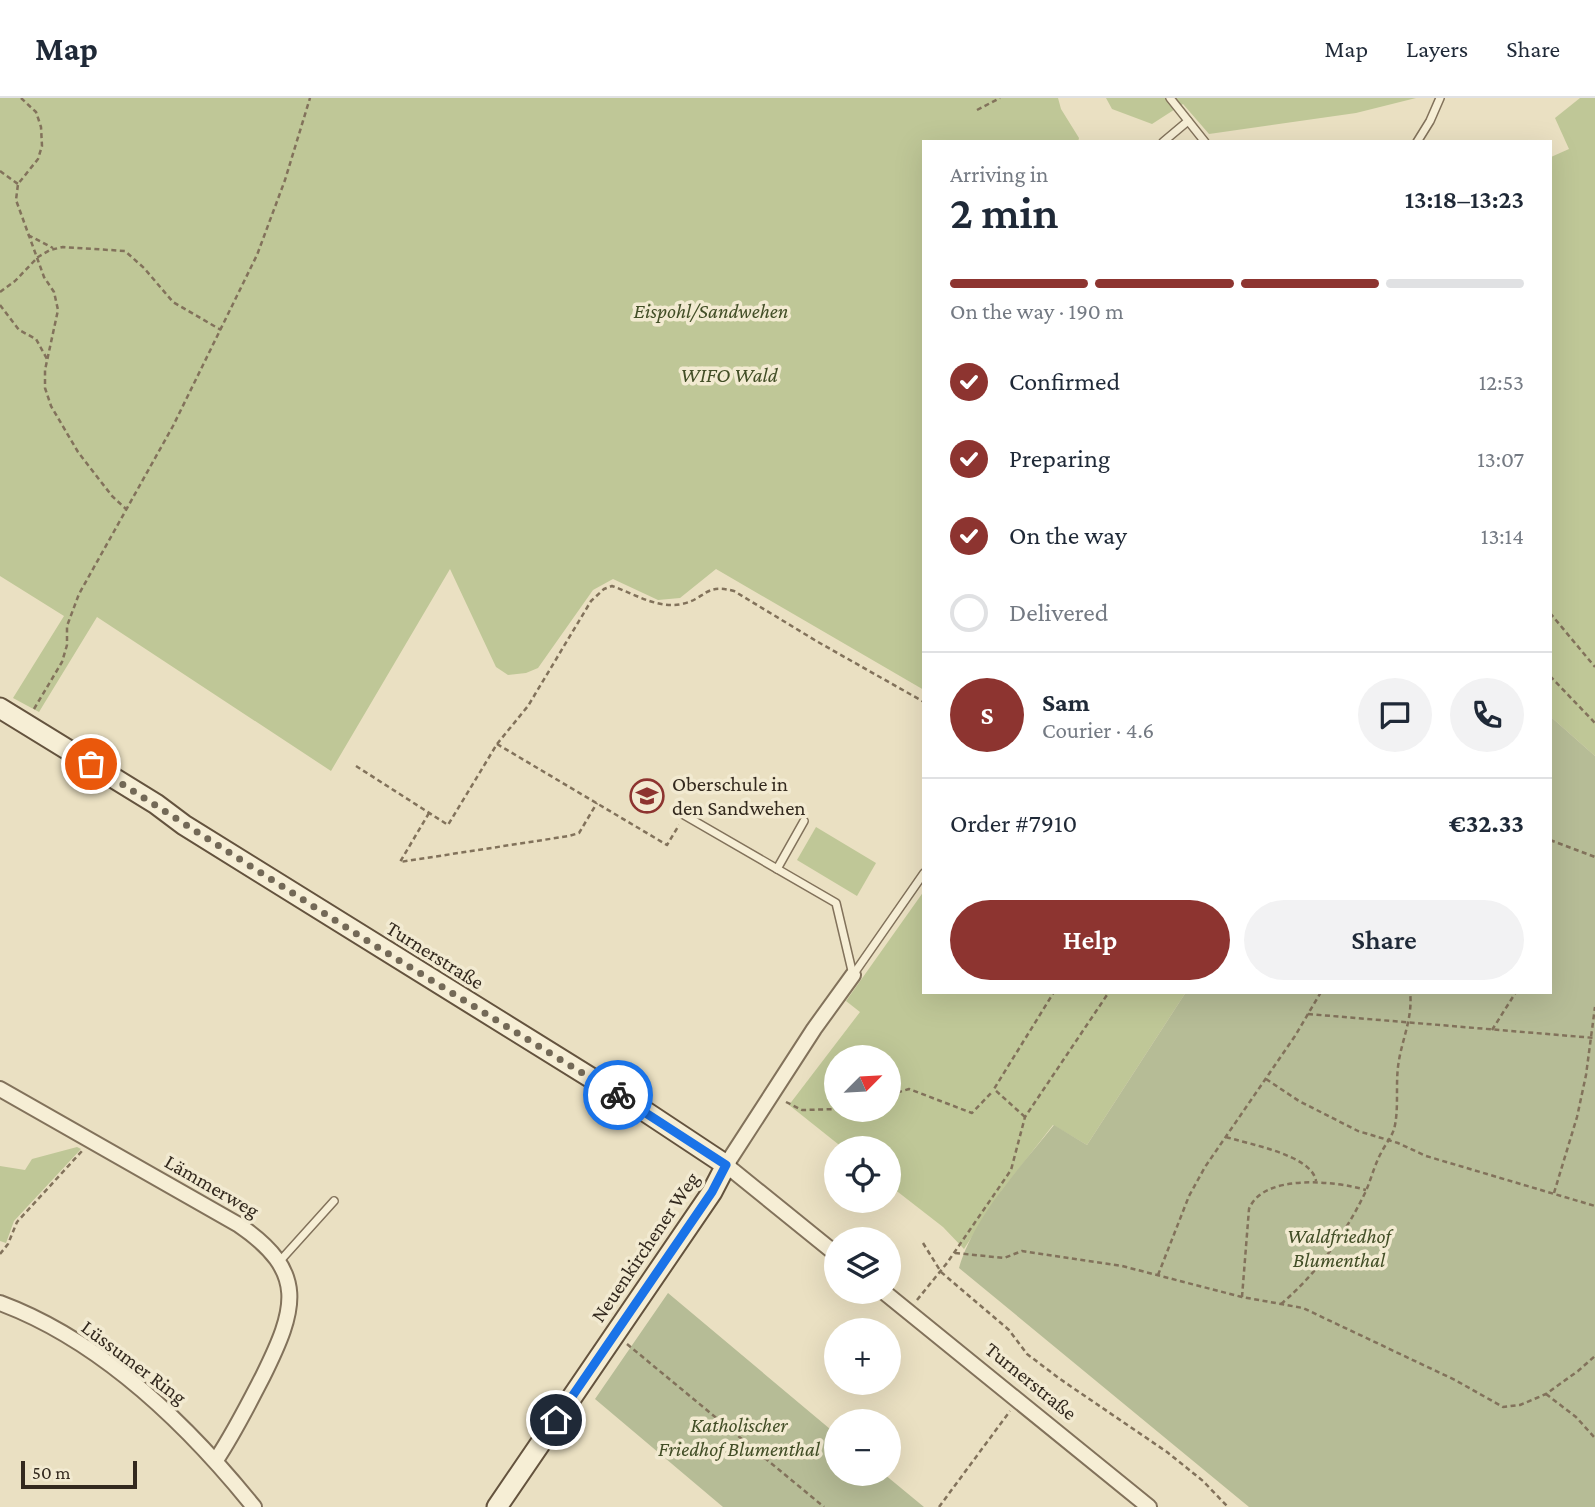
<!DOCTYPE html>
<html lang="en">
<head>
<meta charset="utf-8">
<style>
  :root { --surface:#fff; --page:#f2f2f3; --text:#1f2937; --muted:#747a83; --line:#e0e1e3; --accent:#8d3430 }
  body { margin:0; font-family:"Crimson Pro",serif; background:var(--page); color:var(--text); height:100vh; display:flex; flex-direction:column; font-size:26px; white-space:nowrap }
  * { box-sizing:border-box; margin:0 }
  p { font-size:23px; color:var(--muted) }
  .icon { flex:none; width:38px; height:38px; fill:none; stroke:currentColor; stroke-width:2; stroke-linecap:round; stroke-linejoin:round }
  .map { position:relative; flex:1; overflow:hidden }
  .drawer { position:absolute; left:922px; top:42px; width:630px; height:854px; display:flex; flex-direction:column; background:var(--surface); border-radius:0px; box-shadow:0 7px 28px #0002 }
  .drawer>* { flex:none }
  .needle { width:46px; rotate:66deg }
  .tools { position:absolute; left:824px; top:947px; display:grid; gap:14px }
  .tools a { display:grid; place-items:center; width:77px; height:77px; border-radius:50%; background:var(--surface); box-shadow:0 7px 28px #0002; font-size:35px }
  .scale { position:absolute; left:21px; bottom:18px; width:116px; box-sizing:border-box; padding-left:7px; border:4px solid #33291e; border-top:0; font-size:19px; line-height:24px; white-space:nowrap; color:#33291e; -webkit-text-stroke:5px #f2ead1; paint-order:stroke }
  .pin { position:absolute; display:grid; place-items:center; width:60px; height:60px; color:#fff; margin:-30px; border:4px solid #fff; border-radius:50%; box-shadow:0 2px 7px #0007 }
  .courier { position:absolute; display:grid; place-items:center; width:70px; height:70px; margin:-35px; border:5px solid #1a73e8; border-radius:50%; background:#fff; color:#222; box-shadow:0 2px 9px #0007 }
  .headline em { font-style:normal; font-weight:600 }
  .headline div { display:flex; flex-direction:column-reverse }
  .headline { display:flex; align-items:center; justify-content:space-between; height:119px; padding:0 28px }
  h1 { font-size:46px; font-weight:600; line-height:52px }
  .bar { display:grid; grid-template-columns:repeat(4,1fr); gap:10px 7px; align-content:center; height:84px; padding:0 28px }
  .bar i { height:9px; border-radius:5px; background:var(--line) }
  .bar .selected { background:var(--accent) }
  .bar p { grid-column:span 4 }
  .line { display:flex; align-items:center; gap:18px; padding:0 28px; border-top:2px solid var(--line) }
  .line div { flex:1 }
  .round { display:grid; place-items:center; flex:none; width:74px; height:74px; border-radius:37px; background:var(--page) }
  ol { padding:0 28px; list-style:none }
  li { display:flex; align-items:center; gap:21px; height:77px }
  li p { margin-inline-start:auto }
  li .icon { padding:7px; border-radius:50%; background:var(--accent); color:#fff; stroke-width:4 }
  li:last-child { color:var(--muted) }
  li i { width:38px; height:38px; border:4px solid var(--line); border-radius:50% }
  .button { display:flex; gap:14px; margin-top:auto; padding:14px 28px }
  .button a { flex:1; height:80px; border-radius:42px; background:var(--accent); color:#fff; font-size:28px; font-weight:600; line-height:80px; text-align:center }
  .button a+a { background:var(--page); color:var(--text) }
  header { display:flex; align-items:center; gap:42px; box-sizing:border-box; height:98px; padding:0 35px; background:var(--surface); border-bottom:2px solid var(--line) }
  header strong { font-size:33px }
  nav { display:flex; gap:38px; margin-inline-start:auto; font-size:24px }
  .map>svg:first-child { display:block }
</style>
</head>
<body>
<header>
<strong>Map</strong>
<nav><a>Map</a><a>Layers</a><a>Share</a></nav>
</header>
<div class="map">
<svg width="1595" height="1409" viewBox="0 0 1595 1409">
  <rect width="100%" height="100%" fill="#eae0c2"/>
  <g fill="#bfc797" fill-rule="evenodd">
    <polygon points="0,0 1058,0 1061,11 1079,40 1078,44 924,44 924,592 716,471 680,500 658,502 613,481 593,492 538,570 526,575 508,577 496,569 450,471 331,673 97,519 39,614 13,600 64,518 0,478"/>
    <polygon points="1106,0 1416,0 1356,15 1209,36 1183,6 1152,26 1112,11"/>
    <polygon points="1580,0 1595,0 1595,658 1551,619 1551,59 1569,51 1555,20"/>
    <polygon points="816,729 876,765 857,798 797,762"/>
    <path d="M924,793V894H1186L1087,1047L1053,1027L1002,1092L964,1151L943,1129L889,1087V1050H843L789,1007L860,914L846,903ZM836,959H889V1012H836Z"/>
    <polygon points="77,1049 81,1051 14,1123 6,1145 0,1143 0,1068 25,1072 32,1061"/>
  </g>
  <g fill="#b6bc96">
    <path d="M1551,619L1595,658V1409H1249L959,1170C973,1120 1021,1068 1054,1027L1087,1047L1186,894H1550Z"/>
    <polygon points="668,1195 836,1336 836,1376 884,1376 924,1409 723,1409 595,1301"/>
  </g>
  <g fill="none" stroke-linecap="round" stroke-linejoin="round">
    <defs>
      <g id="lane">
        <polyline points="1170,0 1205,44"/>
        <polyline points="1163,44 1188,23"/>
        <polyline points="1417,44 1430,23 1440,0"/>
        <polyline points="684,717 836,805 853,877"/>
        <polyline points="777,771 804,723"/>
        <polyline points="853,877 924,775"/>
        <polyline points="279,1164 334,1103"/>
      </g>
      <g id="street">
        <path d="M0,991L239,1127C308,1174 296,1211 263,1278C248,1307 234,1335 216,1362"/>
        <polyline points="836,1156 726,1067 814,931 853,877"/>
        <polyline points="884,1194 1149,1409"/>
        <path d="M0,1205C102,1243 187,1326 254,1409"/>
      </g>
      <polyline id="secondary" points="0,610 156,706 184,727 646,1014 726,1067 712,1094 497,1409"/>
    </defs>
    <use href="#lane" stroke="#82725b" stroke-width="10"/>
    <use href="#street" stroke="#82725b" stroke-width="18"/>
    <use href="#secondary" stroke="#64533e" stroke-width="23"/>
    <g stroke="#82725b" stroke-width="2.5" stroke-dasharray="5 3.5" stroke-linecap="butt">
      <polyline points="21,0 36,14 41,29 42,48 38,61 18,86 16,102 44,179 54,194 58,212 45,272 45,290 51,308 78,354 112,398 126,411"/>
      <polyline points="977,12 1000,0"/>
      <polyline points="0,73 18,86"/>
      <polyline points="28,137 53,150"/>
      <polyline points="0,194 15,183 38,159 50,152 63,149 125,153 144,170 173,204 221,232"/>
      <polyline points="0,207 19,232 36,241 47,261"/>
      <polyline points="1550,515 1595,569"/>
      <polyline points="1550,578 1595,625"/>
      <polyline points="34,611 62,564 67,547 67,528 79,496 173,328 257,157 285,82 310,0"/>
      <polyline points="497,646 667,747 679,727"/>
      <path d="M356,668L448,727L497,646L528,608L591,503L604,491L612,488C635,496 657,511 682,506C706,501 704,485 734,493L818,544L924,604"/>
      <polyline points="429,715 400,764 569,738 579,735 597,705"/>
      <polyline points="1550,742 1595,759"/>
      <polyline points="1308,916 1595,940"/>
      <polyline points="1492,932 1516,894"/>
      <polyline points="1266,981 1299,1003 1358,1033 1398,1045 1426,1058 1595,1108"/>
      <polyline points="889,997 909,991 972,1015 993,993"/>
      <polyline points="786,1004 802,1012 836,1011"/>
      <polyline points="1025,1019 994,991 1054,894"/>
      <path d="M1226,1039C1248,1046 1312,1057 1316,1083"/>
      <polyline points="1554,1095 1577,1019 1586,977 1595,909"/>
      <polyline points="923,1145 941,1174 1009,1232 1027,1256 1060,1281 1167,1354 1203,1383 1228,1409"/>
      <polyline points="955,1155 1004,1160 1022,1153 1122,1168 1242,1199 1303,1210 1455,1282 1503,1309 1520,1307 1546,1296 1578,1273 1595,1258"/>
      <polyline points="0,1156 8,1146 17,1124 82,1053"/>
      <polyline points="1158,1177 1189,1098 1205,1069 1295,938 1321,894"/>
      <path d="M1242,1199L1249,1111C1263,1075 1336,1083 1366,1092"/>
      <polyline points="917,1202 947,1165 1011,1072 1025,1019 1109,894"/>
      <path d="M1281,1206C1317,1175 1344,1138 1365,1095C1371,1082 1374,1068 1381,1055C1386,1045 1393,1038 1395,1027C1399,1006 1395,984 1399,962C1403,939 1413,918 1410,894"/>
      <polyline points="627,1246 824,1409"/>
      <polyline points="1546,1296 1576,1319 1595,1340"/>
      <polyline points="939,1409 1010,1313"/>
    </g>
    <use href="#lane" stroke="#f6eed5" stroke-width="7"/>
    <use href="#street" stroke="#f6eed5" stroke-width="14"/>
    <use href="#secondary" stroke="#f6eed5" stroke-width="19"/>
  </g>
  <g fill="none" stroke-linecap="round" stroke-linejoin="round">
    <polyline stroke="#736957" stroke-width="7" stroke-dasharray="0 12.6" points="91,666 366,842 618,997"/>
    <polyline stroke="#1a73e8" stroke-width="9" points="556,1322 712,1094 726,1067 618,997"/>
  </g>
  <defs>
    <symbol id="school-ring" viewBox="-11 -11 22 22"><circle r="9.5" fill="#f2ead1" stroke="#8d3430" stroke-width="1.5"/><path d="M0-5L7-2L0 1L-7-2ZM-4 1L0 2.5L4 1V4Q0 6-4 4Z" fill="#8d3430"/></symbol>
  </defs>
  <g fill-rule="evenodd">
    <use href="#school-ring" x="628" y="679" width="38" height="38"/>
  </g>
  <g text-anchor="middle" stroke-width="7" stroke-linejoin="round" paint-order="stroke">
    <g font-size="21" font-style="italic" fill="#424e26" stroke="#f2ead1">
      <text x="711" y="220">Eispohl/Sandwehen</text>
      <text x="729" y="284">WIFO Wald</text>
      <text x="1339" y="1145">Waldfriedhof<tspan x="1339" dy="24">Blumenthal</tspan></text>
      <text x="739" y="1334">Katholischer<tspan x="739" dy="24">Friedhof Blumenthal</tspan></text>
    </g>
    <g font-size="21" fill="#33291e" stroke="#f2ead1" text-anchor="start">
      <text x="672" y="693">Oberschule in<tspan x="672" dy="24">den Sandwehen</tspan></text>
    </g>
    <g font-size="21" fill="#33291e" stroke="#f2ead1">
      <text transform="translate(435 857) rotate(32)" y="7">Turnerstraße</text>
      <text transform="translate(212 1088) rotate(30)" y="7">Lämmerweg</text>
      <text transform="translate(645 1149) rotate(-56)" y="7">Neuenkirchener Weg</text>
      <text transform="translate(134 1264) rotate(37)" y="7">Lüssumer Ring</text>
      <text transform="translate(1031 1283) rotate(39)" y="7">Turnerstraße</text>
    </g>
  </g>
</svg>
<div class="tools">
<a><svg class="needle" viewBox="-14 -14 28 28"><path d="M0-13l5 13h-10z" fill="#e53935"/><path d="M0 13l5-13h-10z" fill="#747a83"/></svg></a>
<a><svg class="icon" aria-label="locate" viewBox="0 0 24 24"><circle cx="12" cy="12" r="6"/><path d="M12 2v4M12 18v4M2 12h4M18 12h4"/></svg></a>
<a><svg class="icon" aria-label="layers" viewBox="0 0 24 24"><path d="M12 4l9 5-9 5-9-5zM3 14l9 5 9-5"/></svg></a>
<a>+</a>
<a>−</a>
</div>
<div class="scale">50 m</div>
<div class="pin" style="left:91px;top:666px;background:#ea580c"><svg class="icon" aria-label="bag" viewBox="0 0 24 24"><path d="M5 8h14l-1 12H6zM9 8a3 3 0 0 1 6 0"/></svg></div>
<div class="pin" style="left:556px;top:1322px;background:#1f2937"><svg class="icon" aria-label="home" viewBox="0 0 24 24"><path d="M3 11l9-7 9 7M6 9v11h12V9"/></svg></div>
<div class="courier" style="left:618px;top:997px"><svg class="icon" aria-label="bike" viewBox="0 0 24 24"><circle cx="6" cy="16" r="4"/><circle cx="18" cy="16" r="4"/><path d="M6 16l4-8h5l3 8M10 8l3 8H6M13 5h3"/></svg></div>
<section class="drawer">
<div class="headline"><div><h1>2 min</h1><p>Arriving in</p></div><em>13:18–13:23</em></div>
<div class="bar"><i class="selected"></i><i class="selected"></i><i class="selected"></i><i></i><p>On the way · 190 m</p></div>
<ol>
<li><svg class="icon" aria-label="check" viewBox="0 0 24 24"><path d="M5 12l5 5 9-10"/></svg>Confirmed<p>12:53</p></li>
<li><svg class="icon" aria-label="check" viewBox="0 0 24 24"><path d="M5 12l5 5 9-10"/></svg>Preparing<p>13:07</p></li>
<li><svg class="icon" aria-label="check" viewBox="0 0 24 24"><path d="M5 12l5 5 9-10"/></svg>On the way<p>13:14</p></li>
<li><i></i>Delivered</li>
</ol>
<div class="line" style="height:126px"><b class="round" style="background:var(--accent);color:#fff">S</b><div><b>Sam</b><p>Courier · 4.6</p></div><a class="round"><svg class="icon" aria-label="chat" viewBox="0 0 24 24"><path d="M4 5h16v11H9l-5 4z"/></svg></a><a class="round"><svg class="icon" aria-label="phone" viewBox="0 0 24 24"><path d="M5 4h4l2 5-3 2q2 4 5 5l2-3 5 2v4C11 20 4 13 5 4z"/></svg></a></div>
<div class="line" style="height:91px"><div>Order #7910</div><b>€32.33</b></div>
<div class="button"><a>Help</a><a>Share</a></div>
</section>
</div>
</body>
</html>
